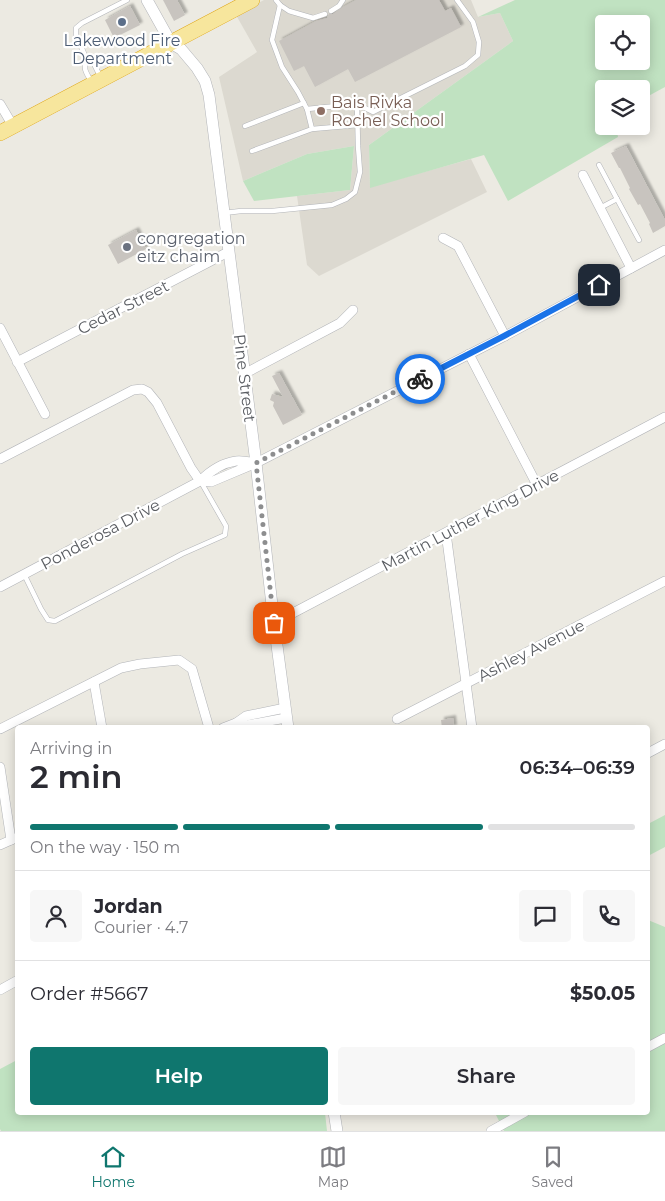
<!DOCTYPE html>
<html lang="en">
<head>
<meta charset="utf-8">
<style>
  :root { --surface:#fff; --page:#f7f7f7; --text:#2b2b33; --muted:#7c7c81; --line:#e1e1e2; --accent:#0f766e }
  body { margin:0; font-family:Montserrat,sans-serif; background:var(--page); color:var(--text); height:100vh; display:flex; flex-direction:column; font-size:19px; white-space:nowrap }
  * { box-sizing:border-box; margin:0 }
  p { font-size:16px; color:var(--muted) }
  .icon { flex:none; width:28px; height:28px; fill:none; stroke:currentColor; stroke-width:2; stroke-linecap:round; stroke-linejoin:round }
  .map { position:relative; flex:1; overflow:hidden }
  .sheet { position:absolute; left:15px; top:725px; width:635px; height:390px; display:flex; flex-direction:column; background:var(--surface); border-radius:5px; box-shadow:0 2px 12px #0003 }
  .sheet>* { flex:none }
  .fabs { position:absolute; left:595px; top:15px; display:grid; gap:10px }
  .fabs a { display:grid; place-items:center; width:55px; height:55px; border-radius:5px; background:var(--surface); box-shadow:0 2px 12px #0003; font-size:25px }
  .pin { position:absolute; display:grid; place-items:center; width:42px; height:42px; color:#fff; margin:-21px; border-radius:10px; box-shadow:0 2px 8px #0006 }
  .courier { position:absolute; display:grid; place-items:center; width:50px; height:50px; margin:-25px; border:4px solid #1a73e8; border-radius:50%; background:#fff; color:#222; box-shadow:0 1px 6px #0007 }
  .overview em { font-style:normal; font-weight:600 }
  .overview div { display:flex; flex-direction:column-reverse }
  .overview { display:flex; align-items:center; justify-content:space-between; height:85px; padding:0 15px }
  h1 { font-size:32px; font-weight:600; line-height:38px }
  .bar { display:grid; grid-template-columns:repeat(4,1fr); gap:8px 5px; align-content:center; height:60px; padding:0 15px }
  .bar i { height:6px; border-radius:4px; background:var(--line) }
  .bar .current { background:var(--accent) }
  .bar p { grid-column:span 4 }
  .line { display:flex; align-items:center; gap:12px; padding:0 15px; border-top:1px solid var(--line) }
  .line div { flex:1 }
  .round { display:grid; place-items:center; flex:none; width:52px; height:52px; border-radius:5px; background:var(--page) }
  .cta { display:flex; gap:10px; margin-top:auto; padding:10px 15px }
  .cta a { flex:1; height:58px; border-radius:5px; background:var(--accent); color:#fff; font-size:20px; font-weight:600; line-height:58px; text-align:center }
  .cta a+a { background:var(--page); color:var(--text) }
  .tabs { display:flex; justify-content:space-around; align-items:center; height:70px; border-top:1px solid var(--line); background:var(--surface); font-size:14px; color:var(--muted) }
  .tabs a { display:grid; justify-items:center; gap:2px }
  .tabs .current { color:var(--accent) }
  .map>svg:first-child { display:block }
</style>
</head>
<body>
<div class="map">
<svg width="665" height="1131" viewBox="0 0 665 1131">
  <defs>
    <filter id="shadow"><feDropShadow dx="3" dy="-3" stdDeviation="1" flood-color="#0004"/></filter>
  </defs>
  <rect width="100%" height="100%" fill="#eceae2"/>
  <polygon fill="#dcd9d0" points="264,0 471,0 478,17 500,13 513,41 369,145 370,187 471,159 487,192 319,276 307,265 297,196 350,190 354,146 307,154 243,181 219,77 257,52 236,15"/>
  <g fill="#c0e2c1" fill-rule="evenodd">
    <path d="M515,0H665V87L641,100V89H604V126H616L618,137L508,201L484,155L370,188L369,145L513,41L500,13L478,17ZM604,24H641V61H604Z"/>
    <polygon points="354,146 350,190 254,201 243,181 307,154"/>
    <polygon points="665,815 665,847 648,856 648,824"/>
    <polygon points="648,920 665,927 665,1131 504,1131 495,1113 648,1112"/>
    <polygon points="17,1060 18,1112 325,1113 327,1131 1,1131 0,1129 0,1069"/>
  </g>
  <g fill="#c8c4bf" filter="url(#shadow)">
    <polygon points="163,0 177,0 185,15 174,21"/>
    <polygon points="356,0 439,0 445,11 451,8 461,27 355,82 348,69 315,87 304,66 294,71 279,41 316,21 327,18 329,14 333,14 343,7"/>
    <polygon points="130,6 140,25 114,38 105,20"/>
    <polygon points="626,146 665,220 665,226 653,233 649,224 650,223 640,204 638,205 629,189 630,188 620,168 619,168 611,153"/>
    <polygon points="136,230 146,249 118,264 108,245"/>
    <polygon points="279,373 302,415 283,425 273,406 274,402 270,400 272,394 283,397 272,376"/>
    <polygon points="453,718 454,728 442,728 441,720"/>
  </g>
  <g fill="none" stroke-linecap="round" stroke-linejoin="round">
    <defs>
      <g id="service">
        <polyline points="276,0 280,5 289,11 313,18 325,14"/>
        <polyline points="331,11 339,6 343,0"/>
        <path d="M87,60C82,68 87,74 91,81"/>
        <polyline points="101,78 94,64 87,60 76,35 76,28 82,23 127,0"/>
        <polyline points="307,109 357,104 373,112 465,66 478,55 479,42 473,22 457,0"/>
        <polyline points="245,126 304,103"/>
        <polyline points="312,129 358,125"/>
        <polyline points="252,151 312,129 307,109 298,92 282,67 272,40 280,5"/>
        <polyline points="599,165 617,199 600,208"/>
        <polyline points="617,199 639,240"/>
        <polyline points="224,213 241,211 272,211 332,205 346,199 355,192 360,172 358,146 357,104"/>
        <polyline points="24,574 41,609 48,620 55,621 182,554 225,535 226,526 201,482"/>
      </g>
      <g id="minor">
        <polyline points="0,104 13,126"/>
        <polyline points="583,175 631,268"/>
        <polyline points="443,238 458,246 505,336"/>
        <polyline points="0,328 45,414"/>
        <polyline points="469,354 537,485"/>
        <polyline points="17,362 228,252"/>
        <polyline points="244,374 340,323 353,310"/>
        <path d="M0,459L133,390L142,389L148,392L157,403L191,468L200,481L211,482L256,463C250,462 242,460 236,461C222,463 210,471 200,481L0,587"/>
        <polyline points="256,463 505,336 665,250"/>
        <polyline points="446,533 472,728"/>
        <polyline points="274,623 665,417"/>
        <polyline points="94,682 102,728"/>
        <polyline points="397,719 665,581"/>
        <polyline points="236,723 247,725 286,718"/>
        <polyline points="223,728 236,723 246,716 285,708"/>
        <polyline points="0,729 121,668 140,664 179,660 192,669 209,728"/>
        <polyline points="648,753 665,744"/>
        <polyline points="0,767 11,840"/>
        <polyline points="0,845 18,837"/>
        <polyline points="0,990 18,980"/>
        <polyline points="648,1047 665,1038"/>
        <polyline points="491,1131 525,1112"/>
      </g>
      <g id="tertiary">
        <polyline points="147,0 171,43 181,49 197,68 205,81 209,95 256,463 274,623 288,728"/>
        <polyline points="334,1112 337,1131"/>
      </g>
      <polyline id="trunk" points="0,133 252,0"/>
    </defs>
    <use href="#service" stroke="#b2b4b8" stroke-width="5.5"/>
    <use href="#minor" stroke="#b2b4b8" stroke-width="10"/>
    <use href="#tertiary" stroke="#b2b4b8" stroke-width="12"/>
    <use href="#trunk" stroke="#dea310" stroke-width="16"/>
    <use href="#service" stroke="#fff" stroke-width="4.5"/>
    <use href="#minor" stroke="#fff" stroke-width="9"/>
    <use href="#tertiary" stroke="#fff" stroke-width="11"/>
    <use href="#trunk" stroke="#f7e69d" stroke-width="15"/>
  </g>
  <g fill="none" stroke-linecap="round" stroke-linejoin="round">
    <polyline stroke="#8d8e8f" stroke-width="5" stroke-dasharray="0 9" points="274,623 256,463 420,379"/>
    <polyline stroke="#1a73e8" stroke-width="6" points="420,379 504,336 599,285"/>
  </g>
  <circle fill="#5c6f8a" stroke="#fff" stroke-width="2" cx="122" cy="22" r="5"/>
  <circle fill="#8d6e63" stroke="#fff" stroke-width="2" cx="321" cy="111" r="5"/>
  <circle fill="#6b7280" stroke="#fff" stroke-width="2" cx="127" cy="247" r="5"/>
  <g text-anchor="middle" stroke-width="4.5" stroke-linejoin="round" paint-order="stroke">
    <g font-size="16" fill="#4e5e75" stroke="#fff">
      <text x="122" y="46">Lakewood Fire<tspan x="122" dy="18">Department</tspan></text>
    </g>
    <g font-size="16" fill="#785e54" stroke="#fff" text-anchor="start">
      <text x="331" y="108">Bais Rivka<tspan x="331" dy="18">Rochel School</tspan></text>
    </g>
    <g font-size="16" fill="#5b616d" stroke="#fff" text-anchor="start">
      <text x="137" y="244">congregation<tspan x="137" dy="18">eitz chaim</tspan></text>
    </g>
    <g font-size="16" fill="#5a5d62" stroke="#fff">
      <text transform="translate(123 307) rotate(-27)" y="6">Cedar Street</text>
      <text transform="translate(245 378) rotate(83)" y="6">Pine Street</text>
      <text transform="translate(470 520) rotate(-28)" y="6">Martin Luther King Drive</text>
      <text transform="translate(100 534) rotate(-28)" y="6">Ponderosa Drive</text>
      <text transform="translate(531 650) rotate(-27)" y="6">Ashley Avenue</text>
    </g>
  </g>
</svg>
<div class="fabs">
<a><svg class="icon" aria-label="locate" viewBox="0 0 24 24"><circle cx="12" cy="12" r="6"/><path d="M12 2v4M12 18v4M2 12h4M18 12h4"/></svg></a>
<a><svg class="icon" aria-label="layers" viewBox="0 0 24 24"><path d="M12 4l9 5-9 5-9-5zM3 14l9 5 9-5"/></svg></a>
</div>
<div class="pin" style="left:274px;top:623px;background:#ea580c"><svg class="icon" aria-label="bag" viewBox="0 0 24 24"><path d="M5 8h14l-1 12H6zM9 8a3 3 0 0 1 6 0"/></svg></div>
<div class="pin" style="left:599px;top:285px;background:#1f2937"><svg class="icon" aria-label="home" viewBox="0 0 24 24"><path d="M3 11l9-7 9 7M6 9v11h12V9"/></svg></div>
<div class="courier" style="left:420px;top:379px"><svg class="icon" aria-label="bike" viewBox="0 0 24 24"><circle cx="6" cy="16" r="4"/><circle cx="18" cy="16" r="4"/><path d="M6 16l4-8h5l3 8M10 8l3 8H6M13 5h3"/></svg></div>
<section class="sheet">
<div class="overview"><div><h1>2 min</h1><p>Arriving in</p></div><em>06:34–06:39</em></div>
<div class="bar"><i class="current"></i><i class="current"></i><i class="current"></i><i></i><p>On the way · 150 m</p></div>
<div class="line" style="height:90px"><a class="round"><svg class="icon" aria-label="person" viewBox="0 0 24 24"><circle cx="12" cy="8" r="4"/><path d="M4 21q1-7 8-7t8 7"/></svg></a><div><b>Jordan</b><p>Courier · 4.7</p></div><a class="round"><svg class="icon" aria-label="chat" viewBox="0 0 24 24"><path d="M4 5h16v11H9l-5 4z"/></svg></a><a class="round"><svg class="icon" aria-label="phone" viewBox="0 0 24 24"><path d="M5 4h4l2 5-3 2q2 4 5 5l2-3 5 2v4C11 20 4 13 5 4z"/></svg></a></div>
<div class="line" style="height:65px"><div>Order #5667</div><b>$50.05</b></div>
<div class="cta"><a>Help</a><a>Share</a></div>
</section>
</div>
<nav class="tabs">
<a class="current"><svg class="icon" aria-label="home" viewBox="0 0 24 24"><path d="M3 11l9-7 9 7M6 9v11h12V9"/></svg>Home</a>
<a><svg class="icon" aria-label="map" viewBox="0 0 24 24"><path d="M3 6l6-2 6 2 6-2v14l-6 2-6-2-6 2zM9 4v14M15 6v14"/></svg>Map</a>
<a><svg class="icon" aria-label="saved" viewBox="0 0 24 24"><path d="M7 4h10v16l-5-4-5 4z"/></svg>Saved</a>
</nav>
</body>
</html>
